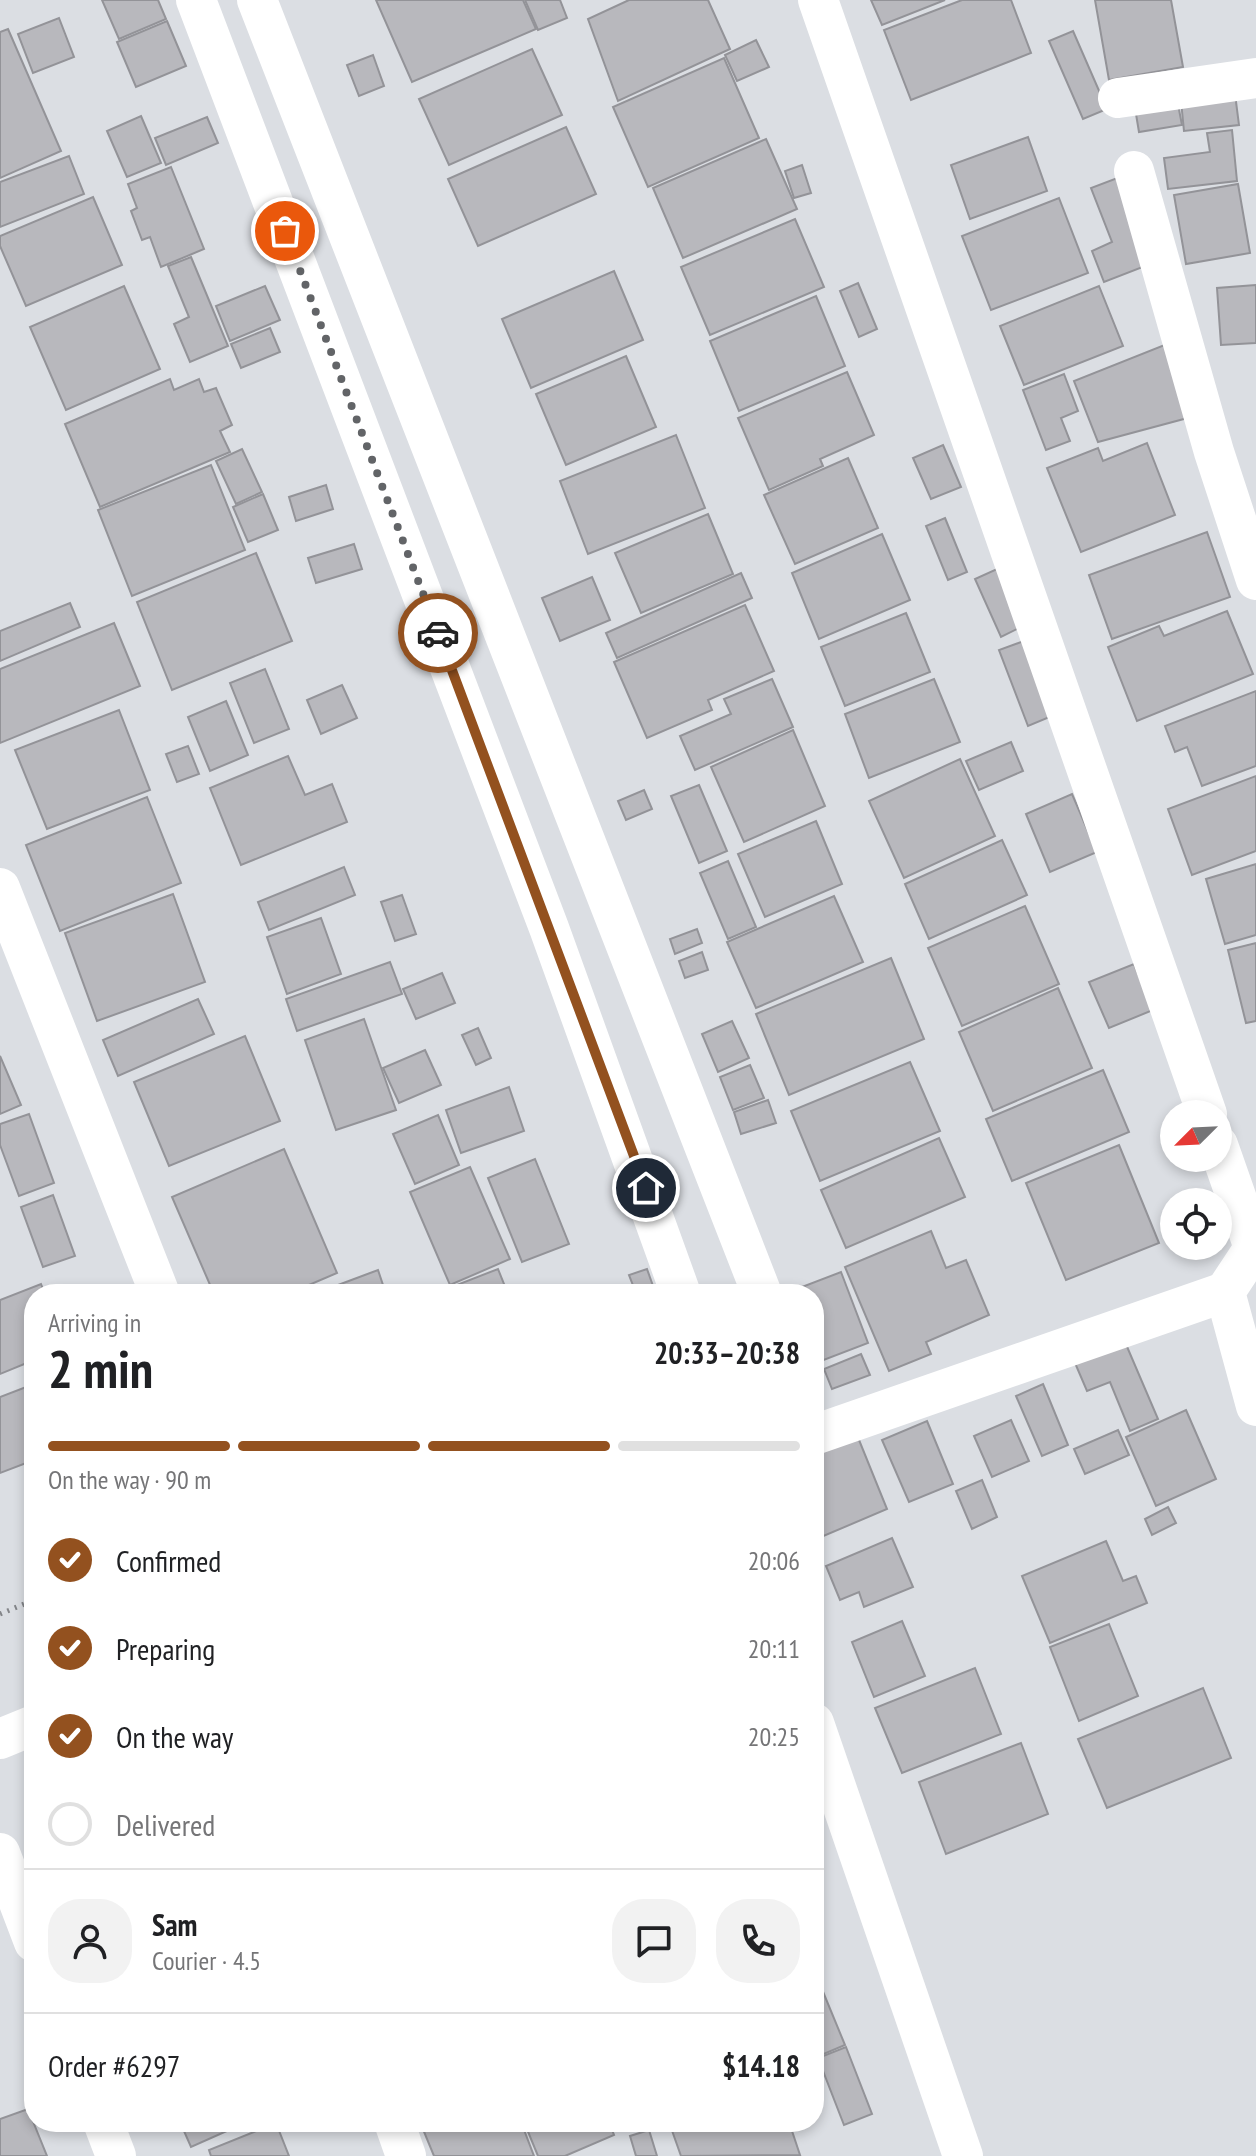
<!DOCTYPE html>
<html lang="en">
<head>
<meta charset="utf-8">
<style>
  :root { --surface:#fff; --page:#f2f2f2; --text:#202124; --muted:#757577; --line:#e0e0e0; --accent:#93511f }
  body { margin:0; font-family:"PT Sans Narrow",sans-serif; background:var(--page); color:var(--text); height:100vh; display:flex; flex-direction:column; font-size:30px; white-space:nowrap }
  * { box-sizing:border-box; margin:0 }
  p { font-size:26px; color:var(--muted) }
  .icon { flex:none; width:44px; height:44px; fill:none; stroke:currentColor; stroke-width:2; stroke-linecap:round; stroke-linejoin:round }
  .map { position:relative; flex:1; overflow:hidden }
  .drawer { position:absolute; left:24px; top:1284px; width:800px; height:848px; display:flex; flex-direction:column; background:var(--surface); border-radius:32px; box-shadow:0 4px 12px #0003 }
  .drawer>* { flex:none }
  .needle { width:52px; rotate:246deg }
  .fabs { position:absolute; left:1160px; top:1100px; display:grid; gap:16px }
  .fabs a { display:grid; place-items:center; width:72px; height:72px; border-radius:50%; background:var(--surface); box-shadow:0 4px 12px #0003; font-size:40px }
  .pin { position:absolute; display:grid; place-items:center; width:68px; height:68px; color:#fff; margin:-34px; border:4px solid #fff; border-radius:50%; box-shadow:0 2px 8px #0007 }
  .courier { position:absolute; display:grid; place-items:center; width:80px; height:80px; margin:-40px; border:6px solid #93511f; border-radius:50%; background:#fff; color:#222; box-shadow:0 2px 10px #0007 }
  .headline em { font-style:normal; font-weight:700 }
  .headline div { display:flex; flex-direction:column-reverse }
  .headline { display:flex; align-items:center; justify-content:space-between; height:136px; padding:0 24px }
  h1 { font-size:52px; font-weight:700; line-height:60px }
  .bar { display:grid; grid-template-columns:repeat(4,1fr); gap:12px 8px; align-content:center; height:96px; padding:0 24px }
  .bar i { height:10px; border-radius:6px; background:var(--line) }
  .bar .on { background:var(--accent) }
  .bar p { grid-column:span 4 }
  .line { display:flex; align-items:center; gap:20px; padding:0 24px; border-top:2px solid var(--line) }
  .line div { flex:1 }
  .round { display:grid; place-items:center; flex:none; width:84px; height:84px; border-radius:32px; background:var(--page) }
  ol { padding:0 24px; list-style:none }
  li { display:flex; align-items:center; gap:24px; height:88px }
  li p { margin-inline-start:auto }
  li .icon { padding:8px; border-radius:50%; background:var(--accent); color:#fff; stroke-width:4 }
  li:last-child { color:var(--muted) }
  li i { width:44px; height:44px; border:4px solid var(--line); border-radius:50% }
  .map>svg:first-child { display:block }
</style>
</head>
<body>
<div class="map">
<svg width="1256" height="2156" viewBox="0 0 1256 2156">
  <rect width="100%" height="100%" fill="#dbdee3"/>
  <g fill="#b8b8bd" stroke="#939398" stroke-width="2">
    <polygon points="102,0 158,0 166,19 119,39"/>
    <polygon points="376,0 523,0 536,29 412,82"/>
    <polygon points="525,0 560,0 567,18 538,30"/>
    <polygon points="629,0 708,0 730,49 618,101 588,19"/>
    <polygon points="871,0 945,0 882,25"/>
    <polygon points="962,0 1011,0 1031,53 911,100 884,30"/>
    <polygon points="1095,0 1171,0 1183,67 1109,80"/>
    <polygon points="59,18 74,57 33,73 18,34"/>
    <polygon points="167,21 186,66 136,87 117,42"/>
    <polygon points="8,29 61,151 0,178 0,32"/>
    <polygon points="1073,31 1107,109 1083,119 1049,41"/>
    <polygon points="756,40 769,67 737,81 725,55"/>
    <polygon points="532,49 562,115 449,165 419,99"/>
    <polygon points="373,55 384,86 359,96 347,65"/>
    <polygon points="724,58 759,138 648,187 613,107"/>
    <polygon points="1234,86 1239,125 1184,131 1180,91"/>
    <polygon points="1176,94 1182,125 1139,132 1134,102"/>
    <polygon points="141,116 161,163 127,177 107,131"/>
    <polygon points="207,117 218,143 166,165 155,138"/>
    <polygon points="566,127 596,194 478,246 448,179"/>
    <polygon points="1232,130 1237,181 1168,189 1164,158 1210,152 1207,133"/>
    <polygon points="1028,137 1047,191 970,219 951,165"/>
    <polygon points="766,139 797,209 683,258 653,188"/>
    <polygon points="69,156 84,194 0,227 0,182"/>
    <polygon points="802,165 811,193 794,198 785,171"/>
    <polygon points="171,167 204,249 161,267 150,237 142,240 131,211 137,208 128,184"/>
    <polygon points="1120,177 1153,263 1104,282 1092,251 1112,242 1091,188"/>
    <polygon points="1238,184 1250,253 1186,264 1174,195"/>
    <polygon points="93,197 122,265 26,306 0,246 0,236"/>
    <polygon points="1059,198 1088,273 991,310 962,236"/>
    <polygon points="795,219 824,287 710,335 681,267"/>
    <polygon points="191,257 228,346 190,362 174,324 189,317 168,266"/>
    <polygon points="614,271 643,340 531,388 502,319"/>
    <polygon points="858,283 877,329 859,337 840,291"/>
    <polygon points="1256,285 1256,343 1221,345 1217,288"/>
    <polygon points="124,286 160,369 66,410 30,327"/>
    <polygon points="265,286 280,320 230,341 216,306"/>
    <polygon points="1099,286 1123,346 1024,385 1000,326"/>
    <polygon points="816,296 845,366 739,411 710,341"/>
    <polygon points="270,328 280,352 241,368 231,344"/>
    <polygon points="1167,344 1195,416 1098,442 1074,381"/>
    <polygon points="626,356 656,427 566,465 536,394"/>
    <polygon points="847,372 874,435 820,459 823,466 769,490 738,418"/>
    <polygon points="1064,374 1078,411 1061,418 1070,441 1046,450 1023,390"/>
    <polygon points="170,379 174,390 199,379 204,392 216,388 232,425 220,431 230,452 100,507 65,424"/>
    <polygon points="676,435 705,508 588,554 560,481"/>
    <polygon points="1147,443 1175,515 1081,552 1047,468 1098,448 1103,461"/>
    <polygon points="943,445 961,487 931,499 913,458"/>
    <polygon points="242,449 262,492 236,504 216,461"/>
    <polygon points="848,458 878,528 795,564 764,495"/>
    <polygon points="211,465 245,550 132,596 98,510"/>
    <polygon points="326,485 333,509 296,521 289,497"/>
    <polygon points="263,494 278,530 248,542 233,507"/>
    <polygon points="708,514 733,574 641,613 615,553"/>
    <polygon points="945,518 967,572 948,580 926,526"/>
    <polygon points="1207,532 1230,597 1112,639 1089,575"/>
    <polygon points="882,534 910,600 819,639 792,573"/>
    <polygon points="354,544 362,569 316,583 308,558"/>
    <polygon points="256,553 292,641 172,690 137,602"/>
    <polygon points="997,569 1023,626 1001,637 975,579"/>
    <polygon points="741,573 752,598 617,658 606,633"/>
    <polygon points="592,577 610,620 560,641 542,598"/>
    <polygon points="70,603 80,627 0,661 0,631"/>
    <polygon points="745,605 774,671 708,700 712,710 647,738 614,662"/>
    <polygon points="1227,611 1253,674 1137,721 1108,647 1159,626 1164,636"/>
    <polygon points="906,613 930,672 845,706 821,647"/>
    <polygon points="114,623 140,686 0,743 0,669"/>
    <polygon points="1024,641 1052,716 1028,726 999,650"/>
    <polygon points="265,669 289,729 254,743 230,683"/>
    <polygon points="772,679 793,727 695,770 680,736 731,714 724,699"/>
    <polygon points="934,679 960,742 869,778 845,714"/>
    <polygon points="342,685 357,718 321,734 307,700"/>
    <polygon points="1256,691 1256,766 1202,786 1187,747 1175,752 1165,726"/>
    <polygon points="226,701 248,755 210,771 188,717"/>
    <polygon points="119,710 150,790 47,829 15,750"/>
    <polygon points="793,730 825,806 744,842 711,767"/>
    <polygon points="1011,742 1023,771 979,790 966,761"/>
    <polygon points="188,746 199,774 177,782 166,754"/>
    <polygon points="288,756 305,795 332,784 347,822 241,865 210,788"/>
    <polygon points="960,759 995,836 904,878 869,801"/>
    <polygon points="1256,776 1256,851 1192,875 1168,809"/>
    <polygon points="699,785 727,851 699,863 671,796"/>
    <polygon points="644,790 652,809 626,820 618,801"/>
    <polygon points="1072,794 1097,852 1050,872 1026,814"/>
    <polygon points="147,797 181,883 60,931 26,845"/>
    <polygon points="816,821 842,884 765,917 738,854"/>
    <polygon points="1002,840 1027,895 929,939 905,884"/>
    <polygon points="728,861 756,927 728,939 700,873"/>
    <polygon points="1256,864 1256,935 1225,944 1206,879"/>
    <polygon points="344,867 355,895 269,930 258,902"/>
    <polygon points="173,894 205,982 97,1021 65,933"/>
    <polygon points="402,895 416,934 395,941 381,902"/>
    <polygon points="834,896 863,962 756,1008 727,942"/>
    <polygon points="1025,906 1059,984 962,1026 928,948"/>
    <polygon points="321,918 341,974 287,994 267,937"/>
    <polygon points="697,929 702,943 675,954 670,939"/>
    <polygon points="1256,943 1256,1021 1246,1023 1228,950"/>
    <polygon points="702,952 708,970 685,978 679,961"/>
    <polygon points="891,958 924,1039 789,1095 756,1014"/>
    <polygon points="390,962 402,994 297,1031 286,999"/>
    <polygon points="1134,964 1153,1010 1109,1028 1089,982"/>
    <polygon points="442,973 455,1003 416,1019 403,989"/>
    <polygon points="1058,988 1092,1068 993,1111 959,1032"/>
    <polygon points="198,999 214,1034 118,1076 103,1040"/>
    <polygon points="364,1019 396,1110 336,1130 305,1040"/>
    <polygon points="732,1021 749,1058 718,1072 702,1034"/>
    <polygon points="478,1028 491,1058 476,1065 462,1035"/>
    <polygon points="245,1036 280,1121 169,1166 134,1082"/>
    <polygon points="425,1050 441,1085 399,1103 383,1068"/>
    <polygon points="0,1056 21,1105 0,1114"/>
    <polygon points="910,1062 940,1131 820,1181 791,1111"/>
    <polygon points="750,1065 764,1098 733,1110 720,1077"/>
    <polygon points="1103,1070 1129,1132 1012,1181 986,1119"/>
    <polygon points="509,1087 524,1131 461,1153 446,1110"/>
    <polygon points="768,1100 776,1123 741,1134 734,1112"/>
    <polygon points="29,1114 54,1183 19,1196 0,1145 0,1124"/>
    <polygon points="438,1115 459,1165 415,1184 393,1134"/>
    <polygon points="939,1138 965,1197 846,1248 821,1190"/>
    <polygon points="1119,1145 1159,1243 1066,1280 1026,1183"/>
    <polygon points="284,1149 337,1273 288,1294 214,1294 172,1197"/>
    <polygon points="535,1159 569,1244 522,1262 488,1178"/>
    <polygon points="470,1167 510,1259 450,1285 410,1192"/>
    <polygon points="53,1195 75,1256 43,1267 21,1207"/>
    <polygon points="931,1231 946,1268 966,1260 989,1315 926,1342 931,1354 889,1371 845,1267"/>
    <polygon points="498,1269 508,1294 451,1294 449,1288"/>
    <polygon points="647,1269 653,1286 636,1293 629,1275"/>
    <polygon points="378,1270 386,1294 314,1294"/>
    <polygon points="841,1272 868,1343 821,1361 814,1342 814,1294 796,1294 794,1290"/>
    <polygon points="41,1284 45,1294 34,1294 34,1360 0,1374 0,1300"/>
    <polygon points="1125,1342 1158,1419 1130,1431 1110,1382 1087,1391 1075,1363"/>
    <polygon points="861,1354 870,1375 832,1389 824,1369"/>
    <polygon points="34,1384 34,1460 0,1473 0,1397"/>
    <polygon points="1043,1384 1068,1445 1042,1456 1016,1396"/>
    <polygon points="1186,1410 1216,1479 1156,1506 1126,1437"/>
    <polygon points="1011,1420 1029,1461 992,1477 974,1436"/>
    <polygon points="927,1421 953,1484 909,1502 882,1440"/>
    <polygon points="1118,1430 1129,1455 1085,1474 1074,1449"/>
    <polygon points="857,1435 887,1509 814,1540 814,1453"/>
    <polygon points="982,1480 997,1517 972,1529 956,1491"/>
    <polygon points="1168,1507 1176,1523 1152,1535 1145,1519"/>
    <polygon points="892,1538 913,1587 864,1607 859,1592 840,1600 826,1566"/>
    <polygon points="1106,1541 1123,1581 1136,1576 1147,1603 1050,1643 1022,1576"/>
    <polygon points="902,1621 925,1676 874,1697 852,1642"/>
    <polygon points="1109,1624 1138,1696 1079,1721 1050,1647"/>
    <polygon points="975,1668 1001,1734 902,1773 875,1708"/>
    <polygon points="1203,1688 1231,1758 1107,1808 1078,1739"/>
    <polygon points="1021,1743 1048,1814 946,1854 919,1782"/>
    <polygon points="819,1982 845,2045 819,2056 814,2045 814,1984"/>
    <polygon points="846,2047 872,2114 844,2125 818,2058"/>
    <polygon points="28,2109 47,2156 0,2156 0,2119"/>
    <polygon points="180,2122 247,2122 191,2147"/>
    <polygon points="420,2122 521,2122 534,2156 434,2156"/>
    <polygon points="524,2122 609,2122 614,2135 565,2156 538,2156"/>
    <polygon points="669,2122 789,2122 800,2155 681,2156"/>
    <polygon points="276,2123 289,2156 211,2156 209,2150"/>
    <polygon points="649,2130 657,2156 636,2156 630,2136"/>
  </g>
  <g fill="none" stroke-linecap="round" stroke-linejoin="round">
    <polyline stroke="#838589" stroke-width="5" stroke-dasharray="2 6" stroke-linecap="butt" points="0,1614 34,1600"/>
    <g stroke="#fff" stroke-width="40">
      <polyline points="196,0 549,928 681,1294"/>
      <polyline points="257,0 762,1294"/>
      <polyline points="818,0 1207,1114"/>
      <polyline points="1118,98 1256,78"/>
      <polyline points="1134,171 1214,452 1256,580"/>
      <polyline points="0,888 160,1294"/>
      <polyline points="1218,1145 1254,1248 1225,1292 1256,1406"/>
      <polyline points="814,1435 1225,1292"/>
      <polyline points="814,1723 963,2156"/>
      <polyline points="0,1739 34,1725"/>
      <polyline points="0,1853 34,1942"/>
      <polyline points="103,2122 116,2156"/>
      <polyline points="394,2122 406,2156"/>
    </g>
  </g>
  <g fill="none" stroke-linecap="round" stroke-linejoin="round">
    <polyline stroke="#626467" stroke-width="8" stroke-dasharray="0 14.4" points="285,231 438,633"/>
    <polyline stroke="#93511f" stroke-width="10" points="438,633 646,1188"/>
  </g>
</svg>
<div class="fabs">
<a><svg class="needle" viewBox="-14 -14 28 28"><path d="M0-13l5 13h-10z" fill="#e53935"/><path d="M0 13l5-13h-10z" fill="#757577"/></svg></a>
<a><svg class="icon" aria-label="locate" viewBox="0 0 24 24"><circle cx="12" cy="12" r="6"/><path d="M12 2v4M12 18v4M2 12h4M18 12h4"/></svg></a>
</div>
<div class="pin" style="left:285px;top:231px;background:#ea580c"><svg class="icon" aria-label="bag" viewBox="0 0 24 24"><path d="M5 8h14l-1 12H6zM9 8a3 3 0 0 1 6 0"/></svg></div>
<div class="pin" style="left:646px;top:1188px;background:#1f2937"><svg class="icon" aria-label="home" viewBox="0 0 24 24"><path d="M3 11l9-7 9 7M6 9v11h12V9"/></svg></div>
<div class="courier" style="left:438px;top:633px"><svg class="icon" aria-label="car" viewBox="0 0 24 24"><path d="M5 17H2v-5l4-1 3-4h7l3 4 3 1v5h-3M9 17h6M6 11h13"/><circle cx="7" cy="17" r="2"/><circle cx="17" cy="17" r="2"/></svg></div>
<section class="drawer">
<div class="headline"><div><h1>2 min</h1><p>Arriving in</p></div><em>20:33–20:38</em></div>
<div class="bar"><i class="on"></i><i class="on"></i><i class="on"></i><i></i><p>On the way · 90 m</p></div>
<ol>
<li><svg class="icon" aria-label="check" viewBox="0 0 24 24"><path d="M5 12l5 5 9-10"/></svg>Confirmed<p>20:06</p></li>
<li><svg class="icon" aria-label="check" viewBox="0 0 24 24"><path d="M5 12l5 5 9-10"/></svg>Preparing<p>20:11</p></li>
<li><svg class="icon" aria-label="check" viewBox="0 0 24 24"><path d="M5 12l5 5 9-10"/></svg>On the way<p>20:25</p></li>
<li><i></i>Delivered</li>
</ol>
<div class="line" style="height:144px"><a class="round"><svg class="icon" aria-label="person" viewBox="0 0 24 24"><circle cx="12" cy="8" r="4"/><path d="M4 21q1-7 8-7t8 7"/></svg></a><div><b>Sam</b><p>Courier · 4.5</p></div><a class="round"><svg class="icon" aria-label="chat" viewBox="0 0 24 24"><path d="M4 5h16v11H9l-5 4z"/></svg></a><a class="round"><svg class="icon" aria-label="phone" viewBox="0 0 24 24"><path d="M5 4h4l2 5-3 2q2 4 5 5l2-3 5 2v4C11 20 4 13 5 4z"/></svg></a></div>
<div class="line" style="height:104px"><div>Order #6297</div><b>$14.18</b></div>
</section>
</div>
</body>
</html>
